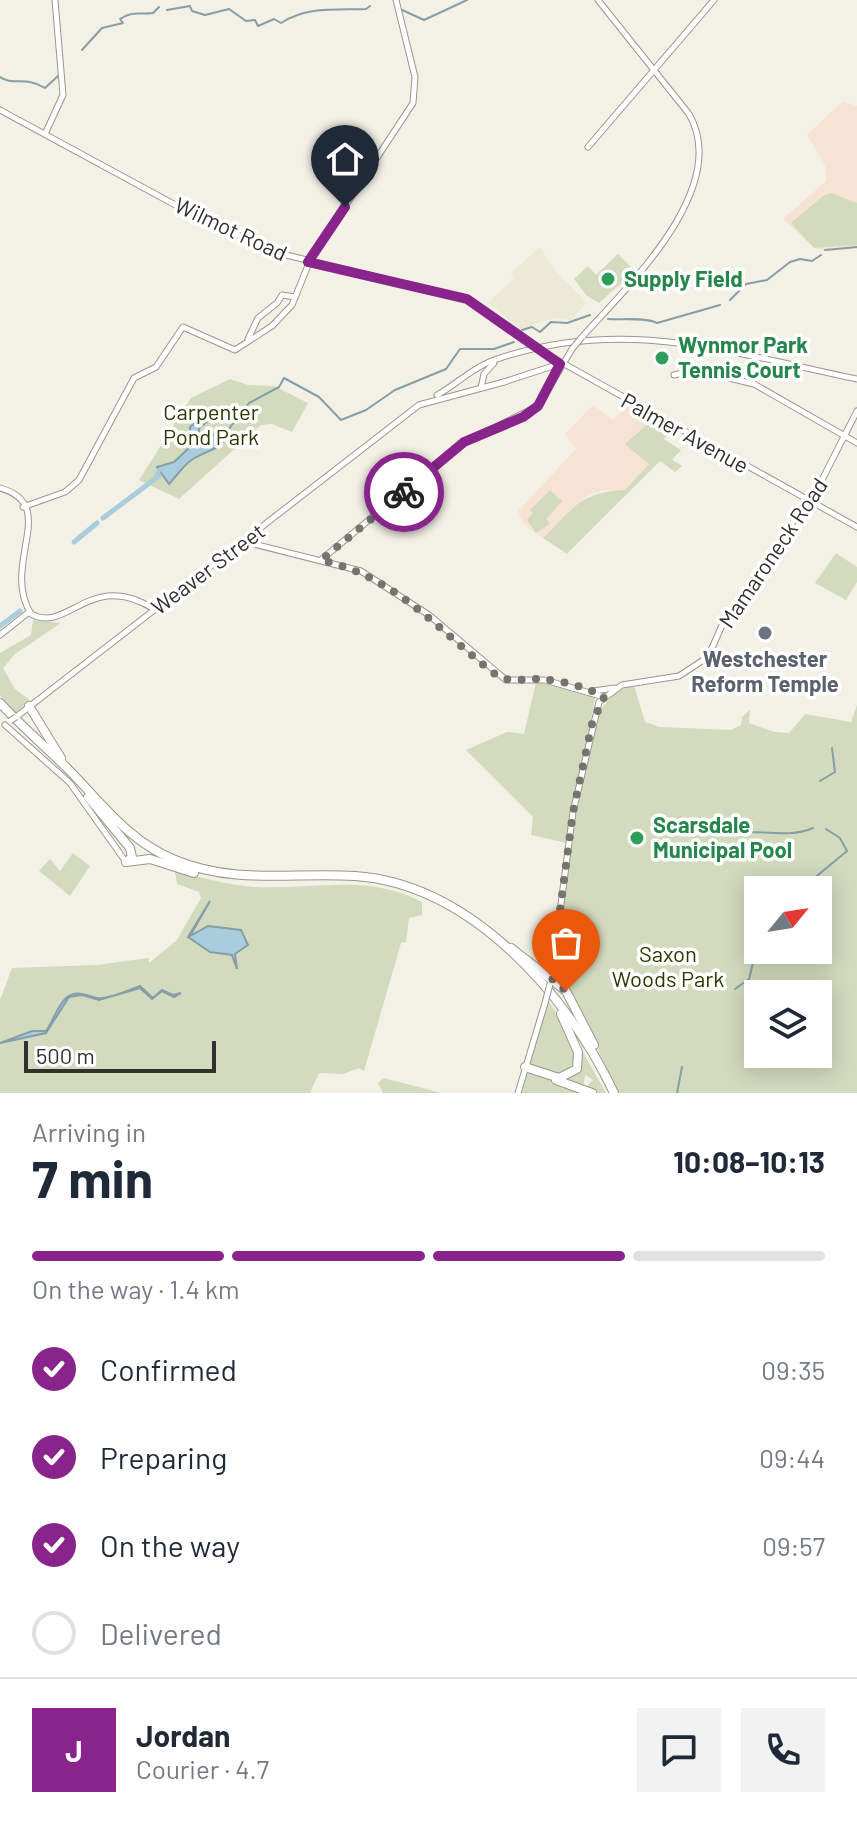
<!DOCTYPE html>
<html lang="en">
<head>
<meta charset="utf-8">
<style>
  :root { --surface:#fff; --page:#f2f2f3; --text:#1f2937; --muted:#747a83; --line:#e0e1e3; --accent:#88248c }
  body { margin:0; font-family:Barlow,sans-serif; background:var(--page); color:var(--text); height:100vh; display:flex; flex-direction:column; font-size:30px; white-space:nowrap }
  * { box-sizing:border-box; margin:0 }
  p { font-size:26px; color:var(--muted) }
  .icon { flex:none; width:44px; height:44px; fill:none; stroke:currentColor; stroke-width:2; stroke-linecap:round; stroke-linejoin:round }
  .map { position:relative; height:1093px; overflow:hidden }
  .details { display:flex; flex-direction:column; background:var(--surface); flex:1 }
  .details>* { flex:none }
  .needle { width:52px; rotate:60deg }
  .tools { position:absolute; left:744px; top:876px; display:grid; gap:16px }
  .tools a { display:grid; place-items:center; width:88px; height:88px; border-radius:0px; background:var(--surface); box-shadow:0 4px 20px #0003; font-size:40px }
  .scale { position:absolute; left:24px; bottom:20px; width:192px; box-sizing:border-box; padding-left:8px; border:4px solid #31302c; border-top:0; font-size:22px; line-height:28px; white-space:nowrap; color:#31302c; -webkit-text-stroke:6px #fff; paint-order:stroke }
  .pin { position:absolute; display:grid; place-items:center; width:68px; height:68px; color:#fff; margin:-82px -34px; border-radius:50% 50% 50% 0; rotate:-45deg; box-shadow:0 0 8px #0007 }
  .pin .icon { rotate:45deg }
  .courier { position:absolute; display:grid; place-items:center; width:80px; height:80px; margin:-40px; border:6px solid #88248c; border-radius:50%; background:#fff; color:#222; box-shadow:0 2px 10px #0007 }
  .overview em { font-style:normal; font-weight:700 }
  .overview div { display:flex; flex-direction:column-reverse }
  .overview { display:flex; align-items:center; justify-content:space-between; height:136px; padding:0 32px }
  h1 { font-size:52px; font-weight:700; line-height:60px }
  .bar { display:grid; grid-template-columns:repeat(4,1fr); gap:12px 8px; align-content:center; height:96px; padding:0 32px }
  .bar i { height:10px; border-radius:6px; background:var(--line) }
  .bar .active { background:var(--accent) }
  .bar p { grid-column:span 4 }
  .line { display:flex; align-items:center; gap:20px; padding:0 32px; border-top:2px solid var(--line) }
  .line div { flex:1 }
  .round { display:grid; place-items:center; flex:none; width:84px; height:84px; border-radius:0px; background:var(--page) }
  ol { padding:0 32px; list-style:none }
  li { display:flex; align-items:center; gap:24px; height:88px }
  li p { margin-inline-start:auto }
  li .icon { padding:8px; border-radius:50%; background:var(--accent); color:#fff; stroke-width:4 }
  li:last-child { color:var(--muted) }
  li i { width:44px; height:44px; border:4px solid var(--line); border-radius:50% }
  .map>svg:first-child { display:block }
</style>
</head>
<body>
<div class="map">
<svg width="857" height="1093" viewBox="0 0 857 1093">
  <rect width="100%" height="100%" fill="#f3f1e6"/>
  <polygon fill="#ece9d6" points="540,247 554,269 587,303 571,320 554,318 521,329 488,303 514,278 511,273"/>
  <g fill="#f7e3d4">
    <polygon points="843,101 857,106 857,249 825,251 814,248 783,219 826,181 825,165 807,135"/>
    <polygon points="593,405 613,420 628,406 652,420 625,443 649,464 625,490 600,491 587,496 543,538 524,525 518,511 576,449 565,434"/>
  </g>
  <g fill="#d2dbbe" fill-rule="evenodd">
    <polygon points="831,193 857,203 857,245 814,248 791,223 823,196"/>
    <polygon points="618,254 635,271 599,303 586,295 574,279 588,266 596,275"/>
    <polygon points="230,379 248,385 274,386 308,403 292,432 272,424 261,425 179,499 139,480 191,398"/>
    <path d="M652,420L672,429L664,439L681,450L672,460L682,466L675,472L660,461L567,554L543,538C574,508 580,492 625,490L649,464L625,444Z"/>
    <polygon points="550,490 562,501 546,519 550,524 536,533 527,520 533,513 530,510"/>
    <polygon points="836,553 857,567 857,582 846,600 815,583"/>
    <polygon points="33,620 61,623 15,654 3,668 15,689 31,701 15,713 0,696 0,653 31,635"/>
    <polygon points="536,682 596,694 567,843 531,835 533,817 466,750 507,732 524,734"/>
    <path d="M634,685L645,722L660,727L731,730L741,725L742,717L750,710L749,723L774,732L789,733L805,714L851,722L857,705V1093H618L574,999L554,974L576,816L596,716C606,701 616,690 634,685ZM758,890H818V950H758ZM758,994H818V1054H758Z"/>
    <polygon points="73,853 90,866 70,896 39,871 50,859 60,871"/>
    <path d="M175,871C200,877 228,885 254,887C315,890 367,873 422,902V915L409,918L406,942L401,943L364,1071L359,1068L343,1074L319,1073L310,1093H0V1000L12,968L97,965L149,958V963L177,940L201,898L199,892L177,884Z"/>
    <polygon points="548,1000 569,1032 578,1062 564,1076 528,1063"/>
    <polygon points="576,1040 606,1093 594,1093 585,1088 593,1080 585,1075 583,1088 561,1080 578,1071"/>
    <polygon points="530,1073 581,1089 589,1093 520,1093 525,1075"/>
    <polygon points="383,1078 442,1093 383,1093 378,1083"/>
  </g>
  <g fill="#a9cddd" stroke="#859ea8" stroke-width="2">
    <path d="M206,414L212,418L199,428V437H210L221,430L227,437C216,452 207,450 193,459C184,464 177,476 169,484L157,467L174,462L190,447V427Z"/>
    <polygon points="210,901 190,936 208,926 241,930 248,945 235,954 237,969 232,955 210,952 188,937"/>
    <path d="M140,986L153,998L162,990L173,995L181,993L174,997L162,991L152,999L140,988L99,1000L82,995L69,997L46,1033L0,1043L32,1031H46C53,1021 57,1007 66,998C76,989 87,996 97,998C107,1000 130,990 140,986Z"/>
  </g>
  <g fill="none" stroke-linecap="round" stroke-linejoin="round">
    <g stroke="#859ea8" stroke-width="2">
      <polyline points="400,9 424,20 467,0"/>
      <path d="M167,10L190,6L192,11L205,15L229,9L246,21L255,20L258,26L274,19L281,23C307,6 335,10 366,9L370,6"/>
      <path d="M82,50L102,28L123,23L120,19C133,10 140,15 153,13L159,7"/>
      <path d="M0,77C12,86 26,76 45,88L58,76"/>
      <polyline points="825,250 857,247"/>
      <polyline points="730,300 746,284 767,280 790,262 800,259 812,261 821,255"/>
      <path d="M608,319C621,320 646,317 657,323L720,305"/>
      <polyline points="522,330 532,327 540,332 551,322 567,323 590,315"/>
      <polyline points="228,430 249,403 279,387 284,378 319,397 341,420 366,410 395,390 446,369 460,349 494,349 514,342"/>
      <polyline points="820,781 835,772 832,748"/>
      <path d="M725,834C752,827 786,840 813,828"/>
      <polyline points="793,890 806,885 847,851 840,838 826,829"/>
      <polyline points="735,989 749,979 758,943"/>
      <polyline points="677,1093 682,1067"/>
    </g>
    <polyline stroke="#a9cddd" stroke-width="4" points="156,477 159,470"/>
    <g stroke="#a9cddd" stroke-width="5">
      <polyline points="103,518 159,476"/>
      <polyline points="74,542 97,523"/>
      <polyline points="0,626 20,611"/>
    </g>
    <defs>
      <g id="secondary">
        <polyline points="0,110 181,208 274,252 467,299 534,346"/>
        <polyline points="45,134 63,95 55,0"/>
        <polyline points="588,147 714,0"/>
        <path d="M582,337C627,287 732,188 689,114L598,0"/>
        <polyline points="248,339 258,318 277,303 282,295 295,297"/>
        <polyline points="541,351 857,527"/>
        <polyline points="674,375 696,370 754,384 857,443"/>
        <polyline points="504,382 559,364"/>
        <polyline points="481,388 484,374 494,363"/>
        <path d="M437,395C456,385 473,367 494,360C624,315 731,353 857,379"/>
        <path d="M0,488C61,505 0,564 31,614C68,634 90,569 154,609"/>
        <polyline points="23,507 65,492 79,480 134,378 156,367 183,327 235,350 272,326 292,305 311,258 413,103 415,77 396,0"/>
        <polyline points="242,541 361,571 429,615 506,680 545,680 604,697"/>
        <polyline points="322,559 458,446 538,406 572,349"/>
        <polyline points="0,635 29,612"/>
        <polyline points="593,691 615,688"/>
        <polyline points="16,717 419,405 504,382"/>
        <polyline points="5,725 70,783 126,862"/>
        <polyline points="551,981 573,812 599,702 622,685 679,676 708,657 723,623 822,480 857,411"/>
        <polyline points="518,1093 545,1003"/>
      </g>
      <g id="highway">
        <path d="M0,703C22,727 47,748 70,771C103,805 130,842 175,860C235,885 293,872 355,876C471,884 568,995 614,1093"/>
        <polyline points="29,706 61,758"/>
        <polyline points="88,797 130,848 132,857 126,862"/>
        <polyline points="126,862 150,859 194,873"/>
        <polyline points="511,948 566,991 594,1045"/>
        <polyline points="525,1067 559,1078 577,1069 578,1052 561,1014"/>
        <polyline points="556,1080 592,1093"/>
      </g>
    </defs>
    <use href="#secondary" stroke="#99978d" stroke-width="7"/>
    <use href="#highway" stroke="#99978d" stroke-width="10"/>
    <use href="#secondary" stroke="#fff" stroke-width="5"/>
    <use href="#highway" stroke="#fff" stroke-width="8"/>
    <defs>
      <g id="secondary-bridge">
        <polyline points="534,346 541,351"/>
        <polyline points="572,349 582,337"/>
        <polyline points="10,721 16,717"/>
        <polyline points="545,1003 550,984"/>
      </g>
    </defs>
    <use href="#secondary-bridge" stroke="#99978d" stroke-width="7" stroke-linecap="butt"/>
    <use href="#secondary-bridge" stroke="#fff" stroke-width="5"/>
  </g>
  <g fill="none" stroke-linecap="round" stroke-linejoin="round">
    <path stroke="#75746d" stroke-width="8" stroke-dasharray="0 14.4" d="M404,492L321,560C399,578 439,632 499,677C514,683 528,678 543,679C562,681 588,687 604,697L592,724L573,812L551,978L566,991"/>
    <polyline stroke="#88248c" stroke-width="10" points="345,207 308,262 467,299 560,364 538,406 523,417 464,442 404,492"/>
  </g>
  <g fill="#2e9e5b" stroke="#fff" stroke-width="3">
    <circle cx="608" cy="279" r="8"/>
    <circle cx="662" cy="358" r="8"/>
    <circle cx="637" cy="838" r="8"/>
  </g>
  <circle fill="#6b7280" stroke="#fff" stroke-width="3" cx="765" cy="633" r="8"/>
  <g text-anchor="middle" stroke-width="7" stroke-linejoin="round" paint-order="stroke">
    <g font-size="22" fill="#31302c" stroke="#fff">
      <text transform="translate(231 229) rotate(25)" y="8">Wilmot Road</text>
      <text transform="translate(685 433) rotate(29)" y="8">Palmer Avenue</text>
      <text transform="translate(773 553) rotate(-56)" y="8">Mamaroneck Road</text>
      <text transform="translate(208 569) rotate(-37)" y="8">Weaver Street</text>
    </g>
    <g font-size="22" font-weight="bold" fill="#27864d" stroke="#fff" text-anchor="start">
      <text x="624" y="287">Supply Field</text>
      <text x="678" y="353">Wynmor Park<tspan x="678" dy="25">Tennis Court</tspan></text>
      <text x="653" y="833">Scarsdale<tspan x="653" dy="25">Municipal Pool</tspan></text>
    </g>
    <g font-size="22" fill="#2c3701" stroke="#fff">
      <text x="211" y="420">Carpenter<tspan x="211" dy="25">Pond Park</tspan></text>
      <text x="668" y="962">Saxon<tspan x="668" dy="25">Woods Park</tspan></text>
    </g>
    <g font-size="22" font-weight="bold" fill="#5b616d" stroke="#fff">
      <text x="765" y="667">Westchester<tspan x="765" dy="25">Reform Temple</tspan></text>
    </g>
  </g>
</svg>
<div class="tools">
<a><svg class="needle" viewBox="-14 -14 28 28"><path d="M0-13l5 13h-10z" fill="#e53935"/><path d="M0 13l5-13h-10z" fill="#747a83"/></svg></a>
<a><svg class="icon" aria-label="layers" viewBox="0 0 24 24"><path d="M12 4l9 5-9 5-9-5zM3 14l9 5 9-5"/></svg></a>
</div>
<div class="scale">500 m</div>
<div class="pin" style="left:566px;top:991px;background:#ea580c"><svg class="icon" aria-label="bag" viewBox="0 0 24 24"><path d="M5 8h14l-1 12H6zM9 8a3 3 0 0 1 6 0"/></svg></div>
<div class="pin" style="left:345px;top:207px;background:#1f2937"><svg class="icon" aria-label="home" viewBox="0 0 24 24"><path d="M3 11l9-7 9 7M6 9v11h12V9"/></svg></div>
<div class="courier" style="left:404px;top:492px"><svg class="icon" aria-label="bike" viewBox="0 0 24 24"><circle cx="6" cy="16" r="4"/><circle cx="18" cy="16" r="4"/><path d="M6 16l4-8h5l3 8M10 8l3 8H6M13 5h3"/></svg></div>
</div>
<section class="details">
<div class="overview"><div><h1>7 min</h1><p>Arriving in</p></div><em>10:08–10:13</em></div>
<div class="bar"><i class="active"></i><i class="active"></i><i class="active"></i><i></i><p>On the way · 1.4 km</p></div>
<ol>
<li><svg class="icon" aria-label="check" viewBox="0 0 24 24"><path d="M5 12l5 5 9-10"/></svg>Confirmed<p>09:35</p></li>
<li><svg class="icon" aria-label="check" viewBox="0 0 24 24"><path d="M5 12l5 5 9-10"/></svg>Preparing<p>09:44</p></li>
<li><svg class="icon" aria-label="check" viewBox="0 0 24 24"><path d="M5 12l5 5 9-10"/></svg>On the way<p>09:57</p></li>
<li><i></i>Delivered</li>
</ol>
<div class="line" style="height:144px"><b class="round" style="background:var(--accent);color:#fff">J</b><div><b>Jordan</b><p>Courier · 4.7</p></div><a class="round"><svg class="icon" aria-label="chat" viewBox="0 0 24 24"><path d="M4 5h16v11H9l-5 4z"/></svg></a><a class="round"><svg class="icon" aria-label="phone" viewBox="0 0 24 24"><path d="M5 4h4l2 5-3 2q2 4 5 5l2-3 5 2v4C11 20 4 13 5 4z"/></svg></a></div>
</section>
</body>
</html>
